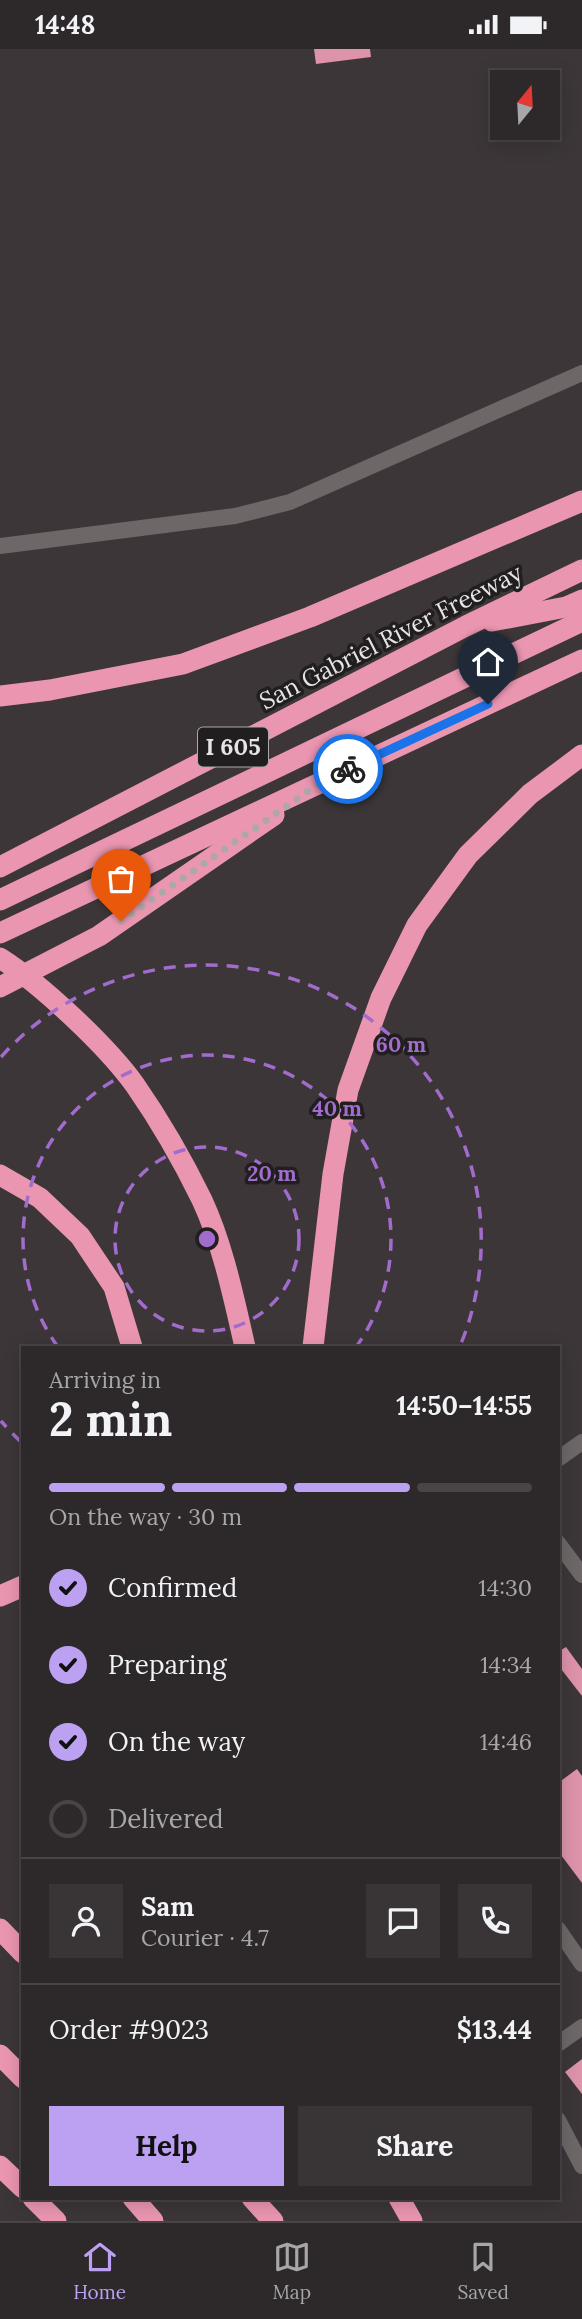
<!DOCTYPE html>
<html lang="en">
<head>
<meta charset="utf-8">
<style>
  :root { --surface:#2d282a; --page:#393436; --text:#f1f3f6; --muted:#a7a6a8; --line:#484447; --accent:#bca0f2 }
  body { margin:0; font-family:Lora,serif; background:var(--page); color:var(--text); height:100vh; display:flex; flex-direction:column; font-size:26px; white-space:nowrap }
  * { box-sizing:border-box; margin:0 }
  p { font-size:23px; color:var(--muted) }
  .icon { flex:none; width:38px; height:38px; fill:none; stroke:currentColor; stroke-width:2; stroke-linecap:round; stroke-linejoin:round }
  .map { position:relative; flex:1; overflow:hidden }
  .drawer { position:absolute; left:21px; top:1297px; width:539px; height:854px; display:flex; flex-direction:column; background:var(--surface); border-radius:0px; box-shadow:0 4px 18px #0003,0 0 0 2px var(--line) }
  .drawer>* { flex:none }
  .needle { width:46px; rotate:18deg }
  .fabs { position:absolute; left:490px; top:21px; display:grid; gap:14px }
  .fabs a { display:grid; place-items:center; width:70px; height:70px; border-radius:0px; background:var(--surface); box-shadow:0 4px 18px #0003,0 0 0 2px var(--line); font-size:35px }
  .pin { position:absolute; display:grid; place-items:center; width:60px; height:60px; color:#fff; margin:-72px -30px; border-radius:50% 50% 50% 0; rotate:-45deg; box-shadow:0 0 7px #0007 }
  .pin .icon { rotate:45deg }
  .courier { position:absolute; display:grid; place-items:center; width:70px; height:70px; margin:-35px; border:5px solid #1a73e8; border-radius:50%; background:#fff; color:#222; box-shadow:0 2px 9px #0007 }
  .overview em { font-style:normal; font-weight:800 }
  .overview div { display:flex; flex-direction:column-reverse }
  .overview { display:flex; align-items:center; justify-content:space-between; height:119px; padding:0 28px }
  h1 { font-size:46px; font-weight:800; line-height:52px }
  .bar { display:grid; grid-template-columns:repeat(4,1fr); gap:10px 7px; align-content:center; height:84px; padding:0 28px }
  .bar i { height:9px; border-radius:5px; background:var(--line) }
  .bar .selected { background:var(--accent) }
  .bar p { grid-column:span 4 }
  .line { display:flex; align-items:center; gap:18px; padding:0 28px; border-top:2px solid var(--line) }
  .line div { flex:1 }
  .round { display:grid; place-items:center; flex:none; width:74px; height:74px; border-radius:0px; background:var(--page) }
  ol { padding:0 28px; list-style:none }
  li { display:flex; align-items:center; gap:21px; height:77px }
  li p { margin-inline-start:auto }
  li .icon { padding:7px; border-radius:50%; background:var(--accent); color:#111; stroke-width:4 }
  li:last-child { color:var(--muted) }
  li i { width:38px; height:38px; border:4px solid var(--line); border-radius:50% }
  .primary-button { display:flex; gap:14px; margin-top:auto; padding:14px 28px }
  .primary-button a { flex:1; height:80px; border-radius:0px; background:var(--accent); color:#111; font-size:28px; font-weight:800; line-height:80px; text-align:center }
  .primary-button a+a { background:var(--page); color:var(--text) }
  .status { display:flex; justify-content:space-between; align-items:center; height:49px; padding:0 35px; background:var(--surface); direction:ltr }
  .status svg { height:19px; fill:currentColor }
  .menu { display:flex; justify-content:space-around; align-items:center; height:98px; border-top:2px solid var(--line); background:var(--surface); font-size:19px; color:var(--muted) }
  .menu a { display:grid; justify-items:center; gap:4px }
  .menu .selected { color:var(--accent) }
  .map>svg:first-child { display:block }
</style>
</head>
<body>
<div class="status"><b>14:48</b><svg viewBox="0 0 49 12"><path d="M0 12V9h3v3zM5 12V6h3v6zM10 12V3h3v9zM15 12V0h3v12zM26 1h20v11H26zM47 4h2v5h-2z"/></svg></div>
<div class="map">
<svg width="582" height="2172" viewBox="0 0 582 2172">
  <rect width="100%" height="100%" fill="#3c3638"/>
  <g fill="#dd93aa">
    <polygon points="314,0 370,0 371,8 316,15"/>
    <polygon points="566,1598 582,1620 582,1647 558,1616 558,1603"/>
    <polygon points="577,1720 582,1727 582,1834 558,1802 558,1751 561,1749 558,1745 558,1734"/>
    <polygon points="582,2010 582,2045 565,2023"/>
  </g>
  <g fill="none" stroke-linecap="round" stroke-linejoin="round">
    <g stroke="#6d6768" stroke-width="16">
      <polyline points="0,497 235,467 290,453 582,324"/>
      <polyline points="558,1410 582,1393"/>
      <polyline points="558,1494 582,1526"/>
      <polyline points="558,1880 582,1915"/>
      <polyline points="558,1995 582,1978"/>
      <polyline points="558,2071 582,2117"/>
    </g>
    <g stroke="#eb96b1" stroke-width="21">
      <polyline points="492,572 566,558 582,551"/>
      <polyline points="0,647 50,641 183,615 310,568 582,452"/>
      <polyline points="0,818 466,577 582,521"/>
      <polyline points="0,851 582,572"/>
      <polyline points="0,884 582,611"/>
      <path d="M0,909C41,935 107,997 135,1036C160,1072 183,1112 202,1151C223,1196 234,1250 245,1298"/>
      <polyline points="0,938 99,887 274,766"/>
      <polyline points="0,1126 40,1149 80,1187 114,1238 132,1298"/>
      <polyline points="313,1298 333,1125 348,1041 381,949 417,876 468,806 530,745 582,706"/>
      <polyline points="0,1547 23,1537"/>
      <polyline points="0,1880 23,1904"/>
      <polyline points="0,2006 23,2029"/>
      <polyline points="0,2117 23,2139"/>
      <polyline points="33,2149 56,2172"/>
      <polyline points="133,2149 153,2172"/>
      <polyline points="252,2149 273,2172"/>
      <polyline points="399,2149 412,2172"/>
    </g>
  </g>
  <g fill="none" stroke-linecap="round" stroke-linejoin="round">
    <polyline stroke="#aca7a8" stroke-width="7" stroke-dasharray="0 12.6" points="121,872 323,732 348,720"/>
    <polyline stroke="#1a73e8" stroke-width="9" points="348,720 488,655"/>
  </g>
  <g fill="none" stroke="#a16ccc" stroke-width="3.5" stroke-dasharray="12 9">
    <circle cx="207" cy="1190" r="92"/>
    <path d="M58 1298A184 184 0 1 1 356 1298"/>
    <path d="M21 1393A275 275 0 0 1 1 1372M1 1008A275 275 0 0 1 460 1297"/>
  </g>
  <g text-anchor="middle" stroke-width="7" stroke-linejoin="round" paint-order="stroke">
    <rect fill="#211e1f" stroke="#aca9aa" stroke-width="2" x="198" y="678.5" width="70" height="39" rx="5"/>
    <g font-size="23" font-weight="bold" fill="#e8e4e5">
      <text x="233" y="706">I 605</text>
    </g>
    <g font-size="24" fill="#e8e4e5" stroke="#211e1f">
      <text transform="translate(391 588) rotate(-27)" y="8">San Gabriel River Freeway</text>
    </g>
  </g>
  <circle cx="207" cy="1190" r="10" fill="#a16ccc" stroke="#211e1f" stroke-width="3.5"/>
  <g font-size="21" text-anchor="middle" font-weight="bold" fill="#a16ccc" stroke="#211e1f" stroke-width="7" stroke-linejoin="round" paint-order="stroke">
    <text x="401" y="1003">60 m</text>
    <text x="337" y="1067">40 m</text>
    <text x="272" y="1132">20 m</text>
  </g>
</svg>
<div class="fabs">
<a><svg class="needle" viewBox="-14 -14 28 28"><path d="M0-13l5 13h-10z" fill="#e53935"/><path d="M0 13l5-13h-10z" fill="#a7a6a8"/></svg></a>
</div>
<div class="pin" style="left:121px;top:872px;background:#ea580c"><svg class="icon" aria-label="bag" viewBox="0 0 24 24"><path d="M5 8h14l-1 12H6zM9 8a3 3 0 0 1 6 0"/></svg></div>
<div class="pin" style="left:488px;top:655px;background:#1f2937"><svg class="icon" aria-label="home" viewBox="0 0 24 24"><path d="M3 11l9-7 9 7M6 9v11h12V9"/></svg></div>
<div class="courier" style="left:348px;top:720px"><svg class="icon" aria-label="bike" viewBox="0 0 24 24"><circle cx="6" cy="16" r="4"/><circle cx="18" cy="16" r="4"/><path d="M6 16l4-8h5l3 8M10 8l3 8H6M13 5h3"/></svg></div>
<section class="drawer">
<div class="overview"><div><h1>2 min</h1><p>Arriving in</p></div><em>14:50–14:55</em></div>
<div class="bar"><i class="selected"></i><i class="selected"></i><i class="selected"></i><i></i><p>On the way · 30 m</p></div>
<ol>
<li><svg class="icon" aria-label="check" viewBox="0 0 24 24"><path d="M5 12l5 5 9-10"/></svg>Confirmed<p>14:30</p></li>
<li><svg class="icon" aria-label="check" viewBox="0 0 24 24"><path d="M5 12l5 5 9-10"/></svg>Preparing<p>14:34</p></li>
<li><svg class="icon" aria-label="check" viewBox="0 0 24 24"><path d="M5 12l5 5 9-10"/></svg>On the way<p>14:46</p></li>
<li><i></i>Delivered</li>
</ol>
<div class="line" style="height:126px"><a class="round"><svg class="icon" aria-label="person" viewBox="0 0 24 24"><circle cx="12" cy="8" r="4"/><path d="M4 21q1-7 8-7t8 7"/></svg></a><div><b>Sam</b><p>Courier · 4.7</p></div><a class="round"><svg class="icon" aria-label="chat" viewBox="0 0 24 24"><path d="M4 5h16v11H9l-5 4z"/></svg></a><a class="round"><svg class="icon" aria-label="phone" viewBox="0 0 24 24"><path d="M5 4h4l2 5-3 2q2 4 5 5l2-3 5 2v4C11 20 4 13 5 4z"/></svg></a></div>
<div class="line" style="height:91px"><div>Order #9023</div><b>$13.44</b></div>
<div class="primary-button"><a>Help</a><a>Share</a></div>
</section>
</div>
<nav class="menu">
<a class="selected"><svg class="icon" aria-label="home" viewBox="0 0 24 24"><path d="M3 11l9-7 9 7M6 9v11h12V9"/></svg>Home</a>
<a><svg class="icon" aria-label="map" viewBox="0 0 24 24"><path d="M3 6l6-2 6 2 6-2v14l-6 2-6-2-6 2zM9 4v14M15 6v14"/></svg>Map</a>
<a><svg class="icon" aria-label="saved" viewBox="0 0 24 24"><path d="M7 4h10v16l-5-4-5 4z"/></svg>Saved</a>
</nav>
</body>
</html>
